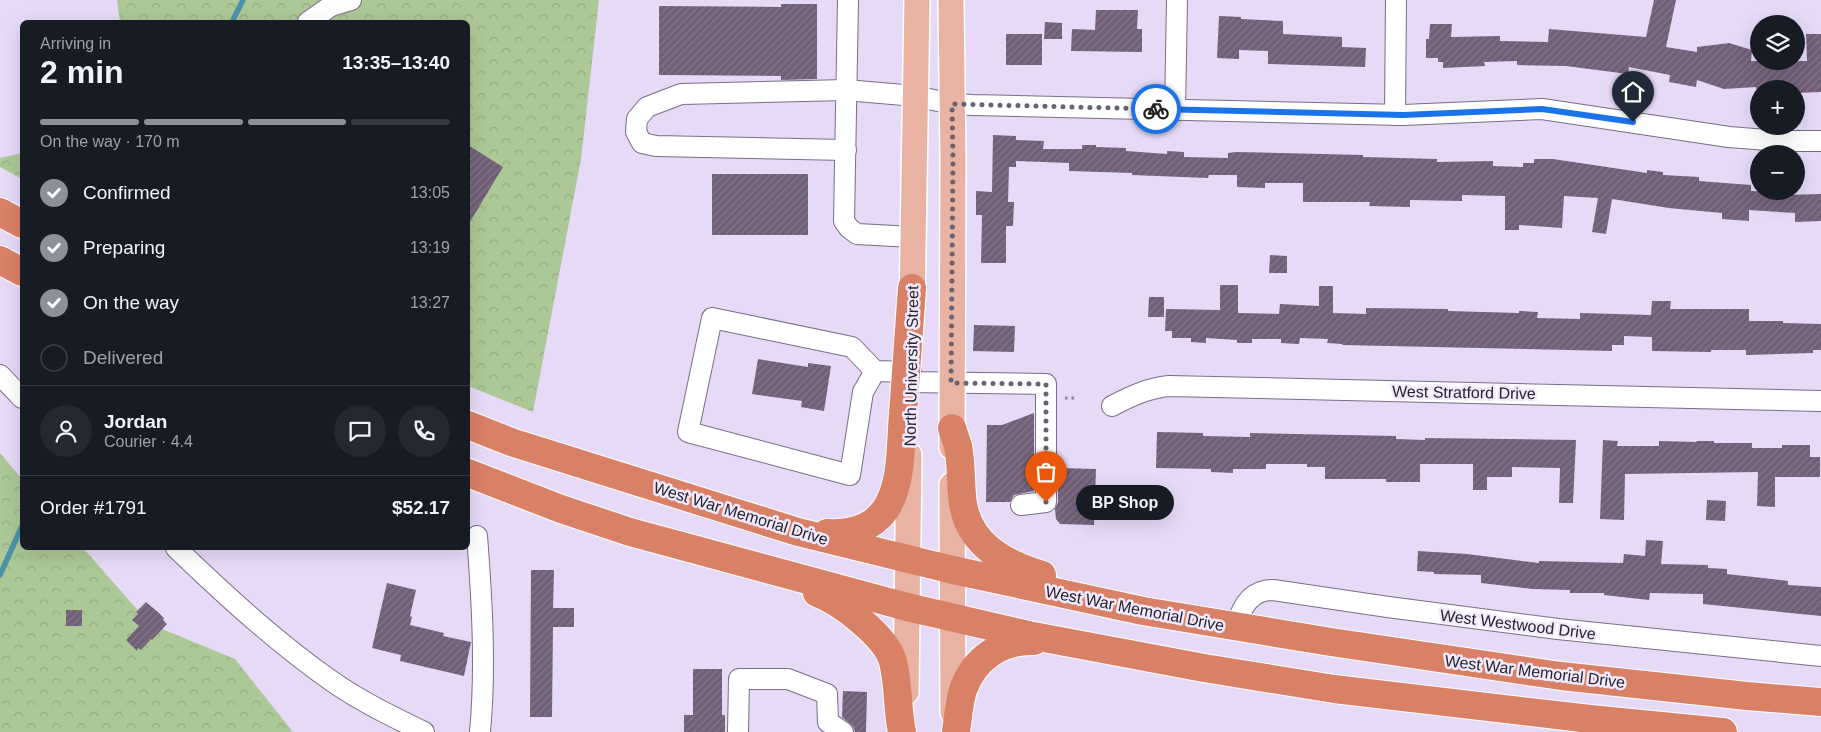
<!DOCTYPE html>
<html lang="en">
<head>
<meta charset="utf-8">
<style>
  :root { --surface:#171b24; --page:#242831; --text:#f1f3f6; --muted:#9ea1a6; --line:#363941; --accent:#8c9099 }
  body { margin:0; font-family:Arial,sans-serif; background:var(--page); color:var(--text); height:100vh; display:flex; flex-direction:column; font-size:19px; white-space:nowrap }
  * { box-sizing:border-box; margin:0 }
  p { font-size:16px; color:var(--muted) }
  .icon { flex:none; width:28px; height:28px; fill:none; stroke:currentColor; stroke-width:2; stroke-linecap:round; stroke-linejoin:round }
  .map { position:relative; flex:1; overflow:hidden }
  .drawer { position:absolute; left:20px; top:20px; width:450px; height:530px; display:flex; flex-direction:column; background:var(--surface); border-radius:8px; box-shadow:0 5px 20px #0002 }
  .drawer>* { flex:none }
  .controls { position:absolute; left:1750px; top:15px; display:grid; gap:10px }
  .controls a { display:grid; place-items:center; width:55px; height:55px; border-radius:50%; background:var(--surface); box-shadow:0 5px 20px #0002; font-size:25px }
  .pin { position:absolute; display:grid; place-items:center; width:42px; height:42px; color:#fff; margin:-51px -21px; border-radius:50% 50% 50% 0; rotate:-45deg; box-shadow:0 0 5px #0007 }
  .pin .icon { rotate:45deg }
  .courier { position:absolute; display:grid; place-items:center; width:50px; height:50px; margin:-25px; border:4px solid #1a73e8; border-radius:50%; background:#fff; color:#222; box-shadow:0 1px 6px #0007 }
  .bubble { position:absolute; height:35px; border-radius:18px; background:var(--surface); box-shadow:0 5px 20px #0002; font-size:16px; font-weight:700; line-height:35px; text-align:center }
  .headline em { font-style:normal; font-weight:700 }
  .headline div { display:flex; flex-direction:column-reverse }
  .headline { display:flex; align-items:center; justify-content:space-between; height:85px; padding:0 20px }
  h1 { font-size:32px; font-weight:700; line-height:38px }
  .bar { display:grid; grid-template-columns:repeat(4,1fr); gap:8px 5px; align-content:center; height:60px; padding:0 20px }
  .bar i { height:6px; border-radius:4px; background:var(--line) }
  .bar .active { background:var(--accent) }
  .bar p { grid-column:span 4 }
  .line { display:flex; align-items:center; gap:12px; padding:0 20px; border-top:1px solid var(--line) }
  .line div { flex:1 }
  .round { display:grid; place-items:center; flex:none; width:52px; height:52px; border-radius:26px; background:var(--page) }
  ol { padding:0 20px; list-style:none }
  li { display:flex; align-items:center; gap:15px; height:55px }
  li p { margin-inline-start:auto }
  li .icon { padding:5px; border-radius:50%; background:var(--accent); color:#fff; stroke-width:4 }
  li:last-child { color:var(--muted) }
  li i { width:28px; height:28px; border:2px solid var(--line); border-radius:50% }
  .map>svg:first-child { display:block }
</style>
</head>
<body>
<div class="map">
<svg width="1821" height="732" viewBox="0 0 1821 732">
  <defs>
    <pattern id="forest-crowns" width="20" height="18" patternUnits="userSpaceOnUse" patternTransform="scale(1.25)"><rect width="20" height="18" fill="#acc896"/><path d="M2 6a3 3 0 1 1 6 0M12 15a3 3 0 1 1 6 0" fill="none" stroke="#94ac82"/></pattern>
    <pattern id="building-hatch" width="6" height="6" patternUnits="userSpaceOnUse" patternTransform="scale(1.25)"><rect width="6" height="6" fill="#705f77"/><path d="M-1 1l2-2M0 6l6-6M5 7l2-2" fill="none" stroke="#847689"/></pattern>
  </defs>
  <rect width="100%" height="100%" fill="#e6daf7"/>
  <g fill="url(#forest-crowns)">
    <polygon points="117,0 599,0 581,159 533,412 468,386 468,22 120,22"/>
    <polygon points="22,153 22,179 0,167 0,158"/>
    <polygon points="0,453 22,479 22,548 83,548 150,624 235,659 293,732 0,732"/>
  </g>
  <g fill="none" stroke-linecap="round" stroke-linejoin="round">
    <g stroke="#4b94a7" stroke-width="5.5">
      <polyline points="232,22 243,0"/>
      <polyline points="0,575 22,526"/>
    </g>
  </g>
  <g fill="url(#building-hatch)">
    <polygon points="1654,0 1676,0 1666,47 1697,52 1697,47 1729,43 1752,50 1751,61 1807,61 1806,34 1821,34 1821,92 1796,93 1796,89 1756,89 1756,87 1724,89 1697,80 1696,87 1669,82 1670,75 1629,67 1628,74 1566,66 1517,65 1517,61 1484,62 1485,66 1443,68 1443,62 1438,62 1438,58 1426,58 1426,39 1429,39 1430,24 1452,24 1451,37 1500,36 1500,41 1548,42 1549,29 1646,37"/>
    <polygon points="781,4 817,4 817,79 781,80 781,76 659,75 659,6 781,7"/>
    <polygon points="1096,10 1138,10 1137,29 1142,29 1142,52 1071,51 1072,29 1095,30"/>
    <polygon points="1219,16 1241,17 1241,19 1283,21 1283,34 1342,37 1342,47 1366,48 1365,67 1268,64 1268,51 1239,50 1239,59 1217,58"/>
    <polygon points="1045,22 1062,23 1062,39 1044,39"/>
    <rect x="1006" y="34" width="36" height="31"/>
    <polygon points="993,135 1016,136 1016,140 1044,141 1043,149 1082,149 1082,145 1096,145 1096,147 1126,148 1126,151 1167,154 1167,151 1184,152 1184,157 1228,158 1228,153 1236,152 1363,155 1363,157 1437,159 1437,162 1493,161 1493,166 1523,167 1523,163 1534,163 1534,159 1553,159 1647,173 1647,170 1663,172 1663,175 1699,177 1699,181 1751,185 1751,191 1783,192 1783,195 1821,194 1821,221 1795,222 1795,213 1749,210 1749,221 1722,219 1722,213 1669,208 1612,199 1606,234 1592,232 1598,198 1564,196 1562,228 1519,225 1519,230 1505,230 1505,196 1462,195 1462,201 1410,200 1410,207 1369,206 1370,202 1303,202 1303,183 1265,183 1265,188 1237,187 1237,175 1209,175 1208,178 1132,175 1132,173 1069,171 1069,163 1016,161 1016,167 1009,167 1008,202 1014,202 1013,226 1006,226 1006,263 981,263 982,215 976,215 976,191 992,192"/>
    <polygon points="468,145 503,167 468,225"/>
    <rect x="712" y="174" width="96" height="61"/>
    <polygon points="1270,255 1287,256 1287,273 1269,273"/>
    <polygon points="1220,285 1238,285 1238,313 1279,314 1280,304 1319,306 1319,286 1333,286 1333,313 1366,314 1366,308 1448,309 1448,311 1519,313 1519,311 1538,312 1537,318 1580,319 1580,313 1651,315 1652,301 1671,301 1670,309 1749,309 1749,321 1783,321 1783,323 1821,324 1821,350 1813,350 1813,353 1746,355 1746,350 1711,350 1711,352 1652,351 1652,337 1624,336 1624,345 1612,345 1612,351 1342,345 1342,344 1327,343 1328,339 1300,338 1299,344 1281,343 1281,339 1252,339 1252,343 1237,343 1237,340 1206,338 1206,343 1191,342 1191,338 1172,338 1172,331 1165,331 1166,309 1220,310"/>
    <polygon points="1149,297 1164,297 1164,317 1148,317"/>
    <polygon points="974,325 1015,326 1014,352 973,351"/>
    <polygon points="758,359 808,367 808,363 831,366 824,411 801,407 802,401 752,394"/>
    <polygon points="1034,413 1034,491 1014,495 1010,502 986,502 987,425 1002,425"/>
    <polygon points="1157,432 1203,433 1203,436 1250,437 1250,433 1396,436 1396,439 1425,440 1425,438 1576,440 1573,503 1559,503 1560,468 1512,467 1512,477 1487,477 1487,490 1473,490 1473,464 1420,464 1420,482 1386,482 1386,479 1325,479 1325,467 1307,467 1307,464 1266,464 1266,469 1233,469 1233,473 1211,472 1211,469 1156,468"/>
    <polygon points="1603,440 1618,441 1617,446 1659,446 1659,441 1696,442 1697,441 1714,441 1714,443 1752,443 1752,448 1782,448 1782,445 1810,445 1810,457 1820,457 1820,477 1775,477 1775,507 1757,506 1758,472 1625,474 1624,520 1600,519"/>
    <polygon points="1061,468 1096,469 1094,525 1060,524 1056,519 1055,509 1058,502 1058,471"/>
    <polygon points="1707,500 1726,501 1725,521 1706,520"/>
    <polygon points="1646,540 1663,541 1661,564 1708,565 1708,568 1727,569 1727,574 1788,581 1788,585 1821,587 1821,616 1703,604 1703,594 1650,593 1649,600 1604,595 1604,593 1570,593 1570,590 1533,589 1481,583 1481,575 1434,574 1434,572 1417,571 1418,551 1467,554 1539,563 1539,561 1623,563 1624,554 1645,556"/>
    <polygon points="531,570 554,570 553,608 574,608 574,627 553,627 552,717 530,717"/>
    <polygon points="387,583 416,590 410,616 412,617 410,625 444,633 443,636 471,642 464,676 400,661 401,655 372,648"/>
    <polygon points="146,602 159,613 164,618 163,620 167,624 152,640 151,639 141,650 138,648 137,651 126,640 139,626 132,620 138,614 136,612"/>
    <rect x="66" y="610" width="16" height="16"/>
    <polygon points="693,669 722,669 722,715 725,715 725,732 684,732 684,715 693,715"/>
    <polygon points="843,691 867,692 866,732 855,732 853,726 842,717"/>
  </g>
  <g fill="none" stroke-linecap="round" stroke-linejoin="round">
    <defs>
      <g id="minor">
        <polyline points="848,0 844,221 849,228 857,234 913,237"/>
        <polyline points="308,22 331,6 351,0"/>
        <polyline points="1175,110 1177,0"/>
        <polyline points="1395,115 1396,0"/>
        <polyline points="846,150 656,146 642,143 636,132 637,119 647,107 681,94 846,90 915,96 952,104 973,105 1403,115 1542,109 1729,137 1781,141 1821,141"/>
        <polyline points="875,371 863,392 850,475 688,432 712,318 852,347 875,371 911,372"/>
        <polyline points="0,375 22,398"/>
        <polyline points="905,382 1046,384 1046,502 1021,505"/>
        <path d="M1112,406C1131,396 1148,388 1169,386L1821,401"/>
        <path d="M477,536C482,600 486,668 480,732"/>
        <path d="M176,548C225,595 277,643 333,682C362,702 393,717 424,732"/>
        <path d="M1236,628C1241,607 1250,590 1273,590L1388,607L1558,629L1821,656"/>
        <polyline points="738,732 739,679 788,679 827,694 828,722 843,732"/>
      </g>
      <g id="major">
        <polyline points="951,0 953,160 952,447"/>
        <polyline points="912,307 917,0"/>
        <polyline points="952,485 953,712"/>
        <polyline points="906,692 909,455"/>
      </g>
      <g id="highway">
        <polyline points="0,212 22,224"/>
        <polyline points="0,260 22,272"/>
        <polyline points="468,425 511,442 798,532 953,570 1143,611 1331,642 1561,676 1747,696 1821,702"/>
        <path d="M952,428C954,434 956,440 958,446C962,465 960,485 963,504C970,546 1006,564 1042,575"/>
        <polyline points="468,473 561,509 630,532 907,607 1028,635 1204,668 1334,689 1590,719 1723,732"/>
        <path d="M827,533C848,534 872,529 885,510C903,484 900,445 903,414C906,372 909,330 912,288"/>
        <path d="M817,593C841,602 887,637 893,662C899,685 897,709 902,732"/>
        <path d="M956,732C958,718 959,703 963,690C974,658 1002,640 1034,641"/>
      </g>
    </defs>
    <use href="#minor" stroke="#796d87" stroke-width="22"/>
    <use href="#major" stroke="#fff" stroke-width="28"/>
    <use href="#highway" stroke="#fff" stroke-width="30"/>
    <polyline stroke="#8d8499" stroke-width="3" stroke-dasharray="2.5 4" stroke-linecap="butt" points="1065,398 1077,398"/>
    <use href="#minor" stroke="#fff" stroke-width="20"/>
    <use href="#major" stroke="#e8b3a3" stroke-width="25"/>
    <use href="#highway" stroke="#d98166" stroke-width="28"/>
  </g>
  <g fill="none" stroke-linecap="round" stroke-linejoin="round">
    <polyline stroke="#6a6274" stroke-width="5" stroke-dasharray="0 9" points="1046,502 1046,384 951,383 953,160 952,104 1156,109"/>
    <polyline stroke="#1a73e8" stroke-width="6" points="1156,109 1403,115 1542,109 1633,122"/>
  </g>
  <g text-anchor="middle" stroke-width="5" stroke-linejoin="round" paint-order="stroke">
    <g font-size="16" fill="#27222d" stroke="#f1e9fc">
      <text transform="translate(911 366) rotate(-89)" y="6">North University Street</text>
      <text transform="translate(1464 392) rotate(1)" y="6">West Stratford Drive</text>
      <text transform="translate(741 513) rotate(17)" y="6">West War Memorial Drive</text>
      <text transform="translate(1135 608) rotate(11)" y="6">West War Memorial Drive</text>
      <text transform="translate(1518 624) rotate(7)" y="6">West Westwood Drive</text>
      <text transform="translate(1535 671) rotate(7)" y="6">West War Memorial Drive</text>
    </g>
  </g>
</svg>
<div class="controls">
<a><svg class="icon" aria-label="layers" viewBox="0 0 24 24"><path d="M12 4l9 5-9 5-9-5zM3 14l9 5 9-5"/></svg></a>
<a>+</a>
<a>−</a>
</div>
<div class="pin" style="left:1046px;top:502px;background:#ea580c"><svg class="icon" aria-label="bag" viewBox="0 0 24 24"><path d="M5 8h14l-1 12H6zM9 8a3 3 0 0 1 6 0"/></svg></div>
<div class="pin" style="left:1633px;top:122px;background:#1f2937"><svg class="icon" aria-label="home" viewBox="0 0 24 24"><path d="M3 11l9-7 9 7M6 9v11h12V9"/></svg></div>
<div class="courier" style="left:1156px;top:109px"><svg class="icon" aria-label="bike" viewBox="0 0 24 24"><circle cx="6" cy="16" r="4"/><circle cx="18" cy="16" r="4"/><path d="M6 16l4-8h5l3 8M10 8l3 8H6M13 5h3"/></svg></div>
<div class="bubble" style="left:1076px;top:485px;width:98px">BP Shop</div>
<section class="drawer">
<div class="headline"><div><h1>2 min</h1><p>Arriving in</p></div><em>13:35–13:40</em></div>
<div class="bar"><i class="active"></i><i class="active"></i><i class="active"></i><i></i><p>On the way · 170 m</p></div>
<ol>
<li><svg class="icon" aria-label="check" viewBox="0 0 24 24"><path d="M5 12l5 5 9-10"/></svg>Confirmed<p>13:05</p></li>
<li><svg class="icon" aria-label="check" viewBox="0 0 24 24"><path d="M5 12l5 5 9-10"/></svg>Preparing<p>13:19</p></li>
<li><svg class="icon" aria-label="check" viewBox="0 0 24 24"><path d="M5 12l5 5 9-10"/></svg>On the way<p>13:27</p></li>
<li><i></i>Delivered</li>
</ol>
<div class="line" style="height:90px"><a class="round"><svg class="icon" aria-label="person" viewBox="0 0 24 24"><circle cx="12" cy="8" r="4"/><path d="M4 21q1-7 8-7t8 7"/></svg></a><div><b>Jordan</b><p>Courier · 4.4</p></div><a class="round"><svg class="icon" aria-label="chat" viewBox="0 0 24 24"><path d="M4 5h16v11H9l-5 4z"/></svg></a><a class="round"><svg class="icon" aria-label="phone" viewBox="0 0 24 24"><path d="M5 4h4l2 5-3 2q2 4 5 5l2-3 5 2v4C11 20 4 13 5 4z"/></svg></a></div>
<div class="line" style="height:65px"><div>Order #1791</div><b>$52.17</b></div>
</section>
</div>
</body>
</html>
